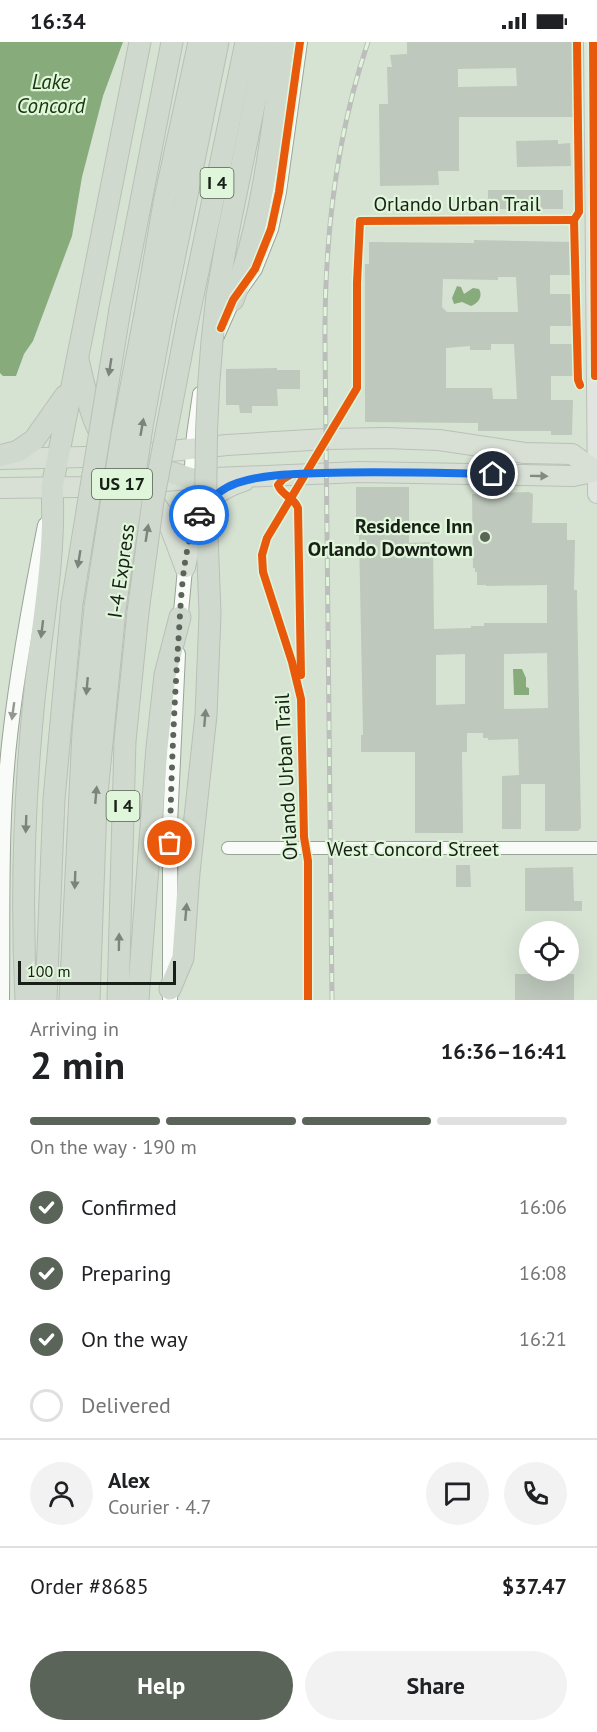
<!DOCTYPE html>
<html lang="en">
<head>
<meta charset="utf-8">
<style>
  :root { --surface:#fff; --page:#f2f2f2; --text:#202124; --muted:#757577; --line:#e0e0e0; --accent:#5a6458 }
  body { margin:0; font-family:"PT Sans",sans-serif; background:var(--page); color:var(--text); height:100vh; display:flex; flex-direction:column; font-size:22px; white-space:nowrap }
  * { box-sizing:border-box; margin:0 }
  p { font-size:20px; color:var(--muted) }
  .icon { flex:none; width:33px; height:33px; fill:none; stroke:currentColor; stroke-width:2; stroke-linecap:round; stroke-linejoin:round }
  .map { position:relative; height:958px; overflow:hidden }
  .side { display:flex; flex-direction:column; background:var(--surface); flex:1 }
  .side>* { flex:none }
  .controls { position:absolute; left:519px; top:879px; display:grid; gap:12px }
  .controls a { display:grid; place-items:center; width:60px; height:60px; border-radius:50%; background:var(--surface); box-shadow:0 6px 24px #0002; font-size:30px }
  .scale { position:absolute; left:18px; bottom:15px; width:158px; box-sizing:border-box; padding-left:6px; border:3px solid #181f16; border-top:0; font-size:16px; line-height:21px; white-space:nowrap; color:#181f16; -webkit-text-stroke:4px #e0f6da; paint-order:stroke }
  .pin { position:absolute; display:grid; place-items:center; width:51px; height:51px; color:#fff; margin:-26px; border:3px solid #fff; border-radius:50%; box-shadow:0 2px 6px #0007 }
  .courier { position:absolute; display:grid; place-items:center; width:60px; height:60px; margin:-30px; border:4px solid #1a73e8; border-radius:50%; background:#fff; color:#222; box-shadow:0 2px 8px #0007 }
  .headline em { font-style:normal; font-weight:800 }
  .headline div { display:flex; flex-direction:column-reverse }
  .headline { display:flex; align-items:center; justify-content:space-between; height:102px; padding:0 30px }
  h1 { font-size:39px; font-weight:800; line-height:45px }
  .bar { display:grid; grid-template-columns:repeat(4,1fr); gap:9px 6px; align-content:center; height:72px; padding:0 30px }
  .bar i { height:8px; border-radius:4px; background:var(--line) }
  .bar .on { background:var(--accent) }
  .bar p { grid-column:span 4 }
  .line { display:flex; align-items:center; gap:15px; padding:0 30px; border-top:2px solid var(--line) }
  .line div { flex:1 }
  .round { display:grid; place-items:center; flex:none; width:63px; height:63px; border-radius:32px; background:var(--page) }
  ol { padding:0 30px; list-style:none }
  li { display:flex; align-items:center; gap:18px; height:66px }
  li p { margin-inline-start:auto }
  li .icon { padding:6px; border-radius:50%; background:var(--accent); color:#fff; stroke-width:4 }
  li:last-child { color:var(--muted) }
  li i { width:33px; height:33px; border:3px solid var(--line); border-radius:50% }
  .primary-button { display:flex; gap:12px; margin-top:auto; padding:12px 30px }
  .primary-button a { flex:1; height:69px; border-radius:36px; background:var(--accent); color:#fff; font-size:24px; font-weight:800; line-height:69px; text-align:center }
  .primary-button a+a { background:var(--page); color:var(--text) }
  .status { display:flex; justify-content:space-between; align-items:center; height:42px; padding:0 30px; background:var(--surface); direction:ltr }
  .status svg { height:16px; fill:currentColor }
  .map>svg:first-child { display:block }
</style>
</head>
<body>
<div class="status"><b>16:34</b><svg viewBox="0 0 49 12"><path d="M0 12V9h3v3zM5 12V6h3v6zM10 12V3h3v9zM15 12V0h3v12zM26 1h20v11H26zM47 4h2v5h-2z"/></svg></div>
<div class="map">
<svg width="597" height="958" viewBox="0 0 597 958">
  <rect width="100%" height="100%" fill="#d6e3d3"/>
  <g fill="#88ab7c">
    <polygon points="0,0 123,0 103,54 82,135 72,194 33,299 24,312 16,334 3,334 0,331"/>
    <path d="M457,244L461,245L464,252L473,246L479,247C483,254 479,261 471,264L462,260L454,262L452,256Z"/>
    <polygon points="513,627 522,627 526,636 526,645 529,646 529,653 514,653"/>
  </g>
  <g fill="#bec8bc" fill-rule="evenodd">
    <path d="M407,0H572L573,75H459V129H438L439,143L380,144L379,62H388L387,25H392L390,13L407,12ZM516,26L517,44L458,45V27Z"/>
    <polygon points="558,98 558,102 570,101 571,124 517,125 516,99"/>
    <rect x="488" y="148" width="75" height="19"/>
    <path d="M474,198L572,200V233H550V252H574V284H550V302H574V334H551V358H573L572,393H551V389H478V381L365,380V222H369V200L474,201ZM498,235H516L518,270H447L442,265L443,237L498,238ZM491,302H514L517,357H493L492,346H446V306L470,304V308H491Z"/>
    <polygon points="277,326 277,328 300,328 300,347 277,347 278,364 252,364 252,371 240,371 239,363 226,363 226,327"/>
    <path d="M356,445H409V501L433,500L434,587L471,586V584H484V581H547V543L486,544V543H477V530H475V526H473L472,452L529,450L533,452L532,481H567V498H575L574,548H577L581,786L578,789H545V742H521V787H502V734L519,733L518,697L488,698V696H483V691H467V710H462L463,791H415V710H361V693H363L362,641L359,494H356ZM547,611L548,666L504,667V612ZM465,612V662L436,663V613Z"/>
    <polygon points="456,823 470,823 471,845 456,845"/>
    <polygon points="573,825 574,859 582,859 582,869 525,869 525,826"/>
    <rect x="515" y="932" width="59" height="26"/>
  </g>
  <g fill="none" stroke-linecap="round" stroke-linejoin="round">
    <defs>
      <polyline id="minor" points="228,806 597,806"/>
      <g id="tertiary">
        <polyline points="217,294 233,258 255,227 271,187 279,150 300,0"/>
        <polyline points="188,488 194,393 200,352"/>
        <polyline points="180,581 186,516"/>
        <path d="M2,958C3,871 0,780 10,694C18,623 31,553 45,483"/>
        <polyline points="170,958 170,782 178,612"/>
      </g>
      <polyline id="primary" points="593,0 597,452"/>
      <g id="trunk">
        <polyline points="0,417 125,414 227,403 326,397 386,396 439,398 525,411 572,412 596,429"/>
        <polyline points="0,446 80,445 192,437 360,430 573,434 597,429"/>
        <polyline points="148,450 170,485 185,525"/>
        <path d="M185,525C194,483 197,453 244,439"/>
      </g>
      <g id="motorway">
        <polyline points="217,254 228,191 267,0"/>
        <path d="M233,258C264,175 272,87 284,0"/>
        <polyline points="120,267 172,0"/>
        <polyline points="145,272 164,161 199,0"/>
        <polyline points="162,276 218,0"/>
        <polyline points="187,282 246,0"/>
        <path d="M78,318C83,337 91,382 104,396C126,420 162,427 192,437"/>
        <polyline points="0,414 18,409 34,398 65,354"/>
        <polyline points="170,947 183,916 189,831 206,673 210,572 207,492"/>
        <path d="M26,958C21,858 24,758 34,658C41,588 56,516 52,445L140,0"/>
        <polyline points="46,958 54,757 72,561"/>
        <polyline points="70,958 83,690 95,565"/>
        <polyline points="89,958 96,762 115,567"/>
        <polyline points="118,958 125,699 138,570"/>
        <polyline points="138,958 157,705 165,633 180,575"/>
      </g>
    </defs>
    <use href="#minor" stroke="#9aa498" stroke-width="14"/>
    <use href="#tertiary" stroke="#9aa498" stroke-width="16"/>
    <use href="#primary" stroke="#babfb8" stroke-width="20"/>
    <use href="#trunk" stroke="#babfb8" stroke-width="22"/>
    <use href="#motorway" stroke="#babfb8" stroke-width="23"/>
    <use href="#minor" stroke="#f9fbf8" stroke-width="12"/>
    <use href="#tertiary" stroke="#f9fbf8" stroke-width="14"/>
    <use href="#primary" stroke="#e0e6df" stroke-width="18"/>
    <use href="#trunk" stroke="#d8e0d6" stroke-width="20"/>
    <use href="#motorway" stroke="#d0d9ce" stroke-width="21"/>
    <defs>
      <path id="rail" d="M332,958L325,303C324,200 335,98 368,0"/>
    </defs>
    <use href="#rail" stroke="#bbbeba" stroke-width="5"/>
    <use href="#rail" stroke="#e0f6da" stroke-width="3" stroke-dasharray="9" stroke-linecap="butt"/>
    <defs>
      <g id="motorway-bridge">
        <path d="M207,492C204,412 207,333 217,254"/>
        <polyline points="72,561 120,267"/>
        <polyline points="95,565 122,392 145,272"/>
        <polyline points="115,567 142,385 162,276"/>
        <polyline points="138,570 153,459 187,282"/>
      </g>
    </defs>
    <use href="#motorway-bridge" stroke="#babfb8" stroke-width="23" stroke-linecap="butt"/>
    <use href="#motorway-bridge" stroke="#d0d9ce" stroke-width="21"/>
    <defs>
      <g id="cycleway">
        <polyline points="593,0 595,334"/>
        <polyline points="574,178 579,170 577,0"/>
        <polyline points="574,178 578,338 580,343"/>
        <polyline points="221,286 233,258 255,227 271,187 279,150 300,0"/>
        <path d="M290,433L283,437L278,443C282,454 294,455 298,466L301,633"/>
        <polyline points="308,958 308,819 304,795 301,657 292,620 263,530 262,513 267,496 357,346 357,241 360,179 574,178"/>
      </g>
    </defs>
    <use href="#cycleway" stroke="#e0f6da" stroke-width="11"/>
    <use href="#cycleway" stroke="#e8590c" stroke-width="8"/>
  </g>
  <defs><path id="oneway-solid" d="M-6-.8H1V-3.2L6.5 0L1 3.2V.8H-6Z" transform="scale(1.5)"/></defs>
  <g fill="#7d857b">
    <use href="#oneway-solid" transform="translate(110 325) rotate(99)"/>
    <use href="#oneway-solid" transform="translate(142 385) rotate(-80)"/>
    <use href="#oneway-solid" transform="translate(147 491) rotate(-81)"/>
    <use href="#oneway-solid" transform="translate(79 517) rotate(99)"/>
    <use href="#oneway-solid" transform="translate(42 587) rotate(97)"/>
    <use href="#oneway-solid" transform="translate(87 644) rotate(95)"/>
    <use href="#oneway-solid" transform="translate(205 676) rotate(-85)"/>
    <use href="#oneway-solid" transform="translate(96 753) rotate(-85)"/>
    <use href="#oneway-solid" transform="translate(26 782) rotate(92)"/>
    <use href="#oneway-solid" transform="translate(75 838) rotate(92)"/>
    <use href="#oneway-solid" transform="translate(186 870) rotate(-85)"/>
    <use href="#oneway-solid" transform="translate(119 900) rotate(-89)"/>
  </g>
  <use fill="#828980" href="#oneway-solid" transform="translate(539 434) rotate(1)"/>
  <use fill="#949892" href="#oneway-solid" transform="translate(13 669) rotate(98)"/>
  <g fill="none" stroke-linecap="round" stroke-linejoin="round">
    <path stroke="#5a6458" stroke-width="6" stroke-dasharray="0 10.8" d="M170,801C171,735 174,669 178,604C181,566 181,506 199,473"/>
    <path stroke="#1a73e8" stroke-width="8" d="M199,473C208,458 220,447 237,441C264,432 294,432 323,431C380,429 436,431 493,432"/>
  </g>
  <circle fill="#5a6458" stroke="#e0f6da" stroke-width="2" cx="485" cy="495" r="6"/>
  <g text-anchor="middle" stroke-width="4.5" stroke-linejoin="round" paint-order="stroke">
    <g fill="#e0f6da" stroke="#546051" stroke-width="1.5">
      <rect x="200.5" y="126" width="33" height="30" rx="4.5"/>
      <rect x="92" y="427" width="60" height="30" rx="4.5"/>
      <rect x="106.5" y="749" width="33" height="30" rx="4.5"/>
    </g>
    <g font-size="18" font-weight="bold" fill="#181f16">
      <text x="217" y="147">I 4</text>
      <text x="122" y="448">US 17</text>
      <text x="123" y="770">I 4</text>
    </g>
    <g font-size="20" fill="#181f16" stroke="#e0f6da">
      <text x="457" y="169">Orlando Urban Trail</text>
      <text transform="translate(121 529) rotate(-82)" y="7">I-4 Express</text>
      <text transform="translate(286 735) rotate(-93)" y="7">Orlando Urban Trail</text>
      <text x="413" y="814">West Concord Street</text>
    </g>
    <g font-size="20" font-weight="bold" fill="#181f16" stroke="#e0f6da" text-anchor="end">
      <text x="473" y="491">Residence Inn<tspan x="473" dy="23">Orlando Downtown</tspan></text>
    </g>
    <g font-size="21" font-style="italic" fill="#17360b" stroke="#e0f6da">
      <text x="51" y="47">Lake<tspan x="51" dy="24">Concord</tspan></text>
    </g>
  </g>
</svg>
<div class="controls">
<a><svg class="icon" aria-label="locate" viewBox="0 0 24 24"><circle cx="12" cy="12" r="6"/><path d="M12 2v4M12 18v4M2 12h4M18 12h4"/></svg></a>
</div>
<div class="scale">100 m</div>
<div class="pin" style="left:170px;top:801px;background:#ea580c"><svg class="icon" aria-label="bag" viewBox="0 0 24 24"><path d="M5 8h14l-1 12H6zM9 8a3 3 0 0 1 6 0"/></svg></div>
<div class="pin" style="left:493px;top:432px;background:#1f2937"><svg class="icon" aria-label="home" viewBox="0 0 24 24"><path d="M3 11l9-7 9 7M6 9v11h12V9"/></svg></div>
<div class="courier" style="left:199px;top:473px"><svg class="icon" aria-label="car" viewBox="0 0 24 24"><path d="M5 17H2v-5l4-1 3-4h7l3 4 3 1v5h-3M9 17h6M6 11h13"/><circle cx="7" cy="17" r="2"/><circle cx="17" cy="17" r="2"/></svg></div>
</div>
<section class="side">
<div class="headline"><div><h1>2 min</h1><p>Arriving in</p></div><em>16:36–16:41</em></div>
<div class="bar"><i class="on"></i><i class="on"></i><i class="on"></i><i></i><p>On the way · 190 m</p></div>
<ol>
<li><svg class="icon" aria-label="check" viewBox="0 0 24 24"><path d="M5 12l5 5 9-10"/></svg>Confirmed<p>16:06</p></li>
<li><svg class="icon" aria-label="check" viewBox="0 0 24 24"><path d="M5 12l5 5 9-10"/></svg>Preparing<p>16:08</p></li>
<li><svg class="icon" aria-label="check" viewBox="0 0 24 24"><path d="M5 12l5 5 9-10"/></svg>On the way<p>16:21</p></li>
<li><i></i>Delivered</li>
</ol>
<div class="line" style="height:108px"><a class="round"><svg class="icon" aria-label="person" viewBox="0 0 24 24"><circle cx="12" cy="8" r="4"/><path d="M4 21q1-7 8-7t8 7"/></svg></a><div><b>Alex</b><p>Courier · 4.7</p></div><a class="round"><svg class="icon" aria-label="chat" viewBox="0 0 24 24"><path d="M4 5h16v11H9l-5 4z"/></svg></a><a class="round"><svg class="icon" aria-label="phone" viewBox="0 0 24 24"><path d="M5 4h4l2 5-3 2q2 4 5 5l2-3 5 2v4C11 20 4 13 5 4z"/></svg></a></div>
<div class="line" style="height:78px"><div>Order #8685</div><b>$37.47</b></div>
<div class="primary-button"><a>Help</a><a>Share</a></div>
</section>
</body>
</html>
